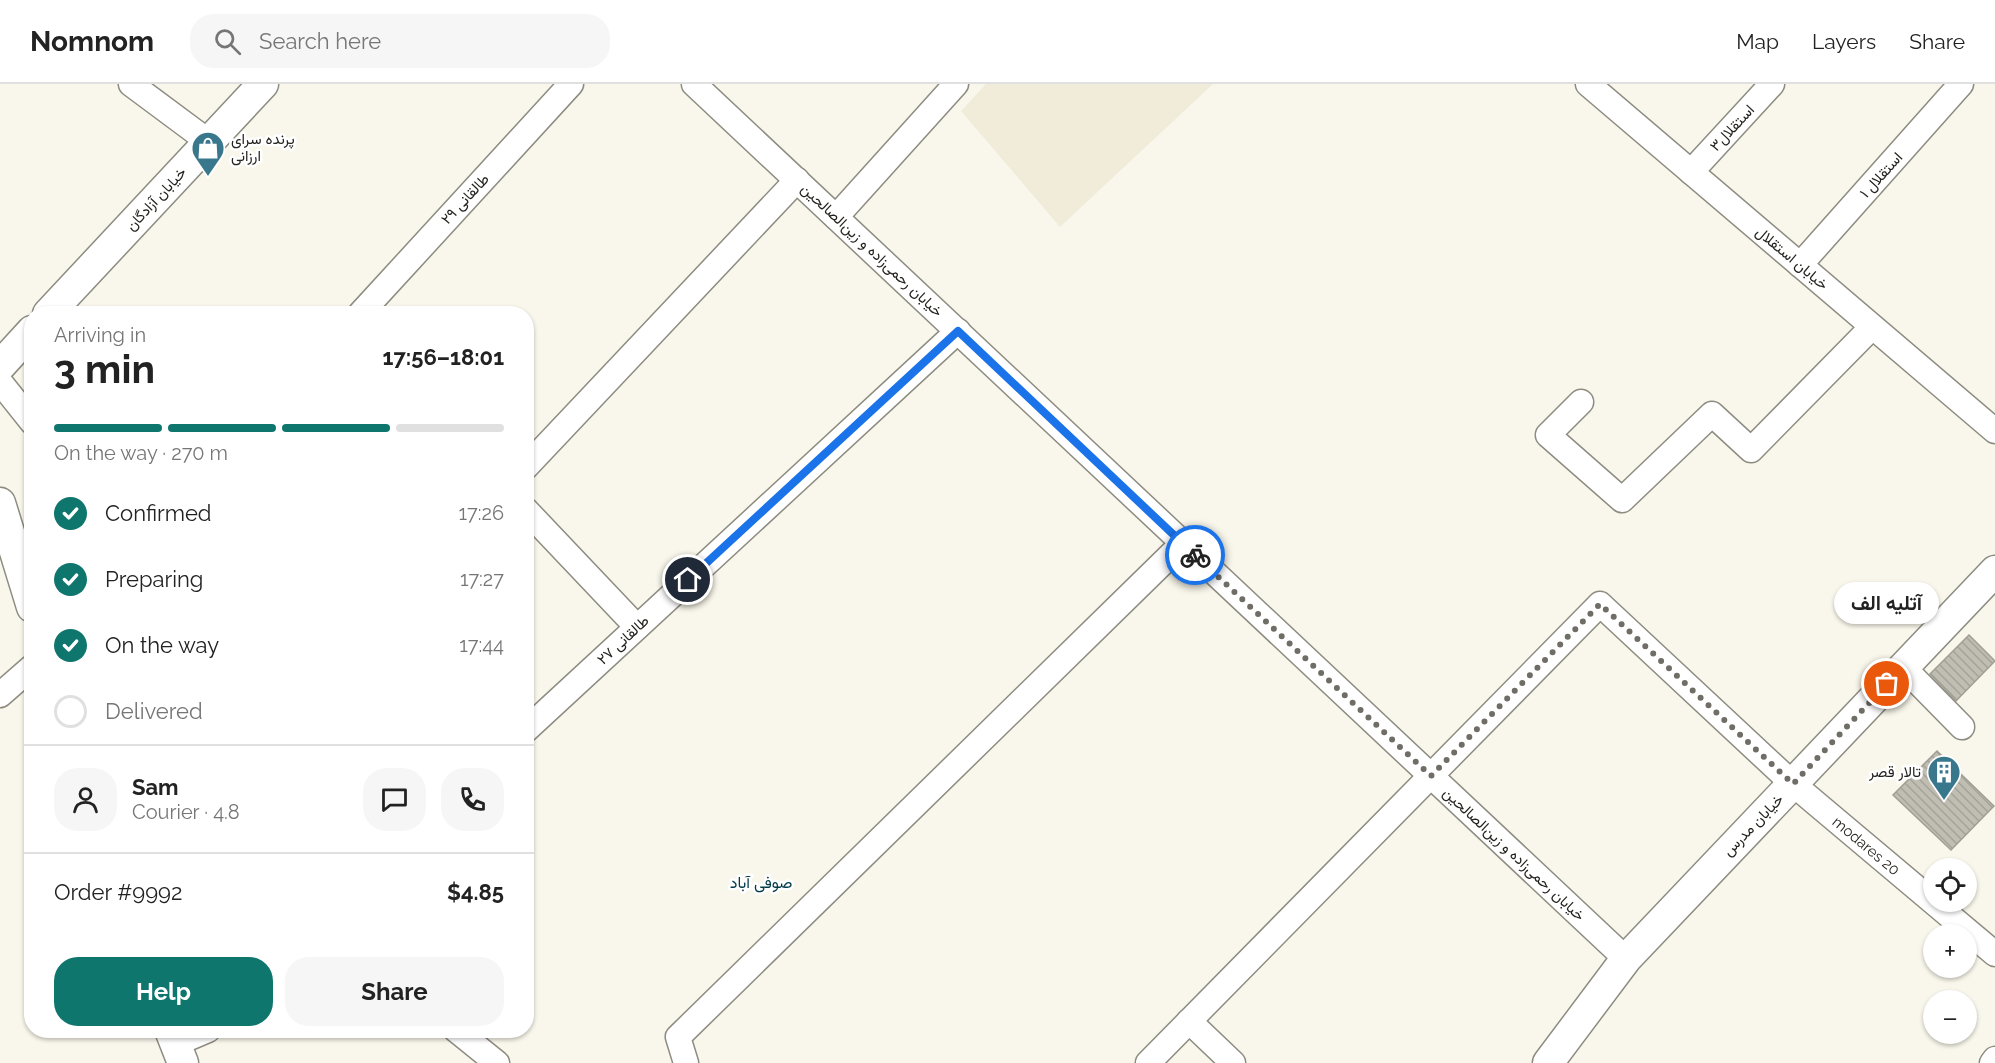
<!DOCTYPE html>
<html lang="en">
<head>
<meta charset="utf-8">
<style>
  :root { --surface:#fff; --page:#f6f6f6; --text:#222; --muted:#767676; --line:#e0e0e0; --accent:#0f766e }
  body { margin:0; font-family:Raleway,Vazirmatn,sans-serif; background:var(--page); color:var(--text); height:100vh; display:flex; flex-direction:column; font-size:22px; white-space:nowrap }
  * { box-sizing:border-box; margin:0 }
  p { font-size:20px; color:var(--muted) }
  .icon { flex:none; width:33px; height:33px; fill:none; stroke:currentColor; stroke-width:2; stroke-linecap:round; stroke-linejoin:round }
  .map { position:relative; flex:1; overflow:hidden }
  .drawer { position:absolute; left:24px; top:222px; width:510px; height:732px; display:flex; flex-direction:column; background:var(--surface); border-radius:24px; box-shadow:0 2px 4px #0004 }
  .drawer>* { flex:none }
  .fabs { position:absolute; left:1923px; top:774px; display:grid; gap:12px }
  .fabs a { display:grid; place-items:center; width:54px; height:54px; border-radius:50%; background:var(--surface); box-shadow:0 2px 4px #0004; font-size:30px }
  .pin { position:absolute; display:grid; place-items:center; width:51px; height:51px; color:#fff; margin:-26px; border:3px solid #fff; border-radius:50%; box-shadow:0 2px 6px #0007 }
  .courier { position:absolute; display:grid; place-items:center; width:60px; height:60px; margin:-30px; border:4px solid #1a73e8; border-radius:50%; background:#fff; color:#222; box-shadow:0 2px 8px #0007 }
  .bubble { position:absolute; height:42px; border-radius:21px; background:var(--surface); box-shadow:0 2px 4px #0004; font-size:20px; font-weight:700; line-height:42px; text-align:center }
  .head em { font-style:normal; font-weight:700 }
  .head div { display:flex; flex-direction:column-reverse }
  .head { display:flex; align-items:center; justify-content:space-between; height:102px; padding:0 30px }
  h1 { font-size:39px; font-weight:700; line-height:45px }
  .bar { display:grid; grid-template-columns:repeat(4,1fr); gap:9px 6px; align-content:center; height:72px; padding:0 30px }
  .bar i { height:8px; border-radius:4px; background:var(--line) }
  .bar .on { background:var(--accent) }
  .bar p { grid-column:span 4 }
  .line { display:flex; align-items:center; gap:15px; padding:0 30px; border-top:2px solid var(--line) }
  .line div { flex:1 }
  .round { display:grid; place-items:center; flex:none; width:63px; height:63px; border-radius:24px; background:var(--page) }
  ol { padding:0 30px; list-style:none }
  li { display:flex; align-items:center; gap:18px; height:66px }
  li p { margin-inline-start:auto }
  li .icon { padding:6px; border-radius:50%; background:var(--accent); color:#fff; stroke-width:4 }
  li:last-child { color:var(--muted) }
  li i { width:33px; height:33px; border:3px solid var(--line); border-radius:50% }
  .primary-button { display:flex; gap:12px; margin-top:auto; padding:12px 30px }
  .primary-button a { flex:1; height:69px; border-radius:24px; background:var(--accent); color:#fff; font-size:24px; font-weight:700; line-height:69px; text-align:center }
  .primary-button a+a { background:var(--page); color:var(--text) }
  header { display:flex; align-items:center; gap:36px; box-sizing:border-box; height:84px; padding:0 30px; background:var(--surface); border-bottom:2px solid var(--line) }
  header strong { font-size:28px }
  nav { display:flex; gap:33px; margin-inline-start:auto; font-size:21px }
  .search { width:420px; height:54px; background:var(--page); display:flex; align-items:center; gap:15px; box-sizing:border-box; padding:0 21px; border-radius:24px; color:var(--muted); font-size:22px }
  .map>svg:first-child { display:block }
</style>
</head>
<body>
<header>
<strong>Nomnom</strong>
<div class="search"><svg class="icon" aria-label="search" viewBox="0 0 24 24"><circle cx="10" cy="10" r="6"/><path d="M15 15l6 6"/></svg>Search here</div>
<nav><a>Map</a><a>Layers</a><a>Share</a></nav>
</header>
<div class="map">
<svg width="1995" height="979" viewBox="0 0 1995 979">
  <defs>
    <pattern id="building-back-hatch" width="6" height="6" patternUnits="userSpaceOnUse" patternTransform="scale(1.5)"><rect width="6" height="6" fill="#c0bdb2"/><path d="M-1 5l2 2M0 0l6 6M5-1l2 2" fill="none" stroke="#a5a299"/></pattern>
  </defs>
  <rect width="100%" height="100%" fill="#f9f7eb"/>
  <polygon fill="#f0ecd9" points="986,0 1213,0 1060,143 961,27"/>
  <g fill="url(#building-back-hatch)" stroke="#a19f94" stroke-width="1.5">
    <polygon points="1969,551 1995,577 1956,617 1930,590"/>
    <polygon points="1937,667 1994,722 1951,766 1893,711"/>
  </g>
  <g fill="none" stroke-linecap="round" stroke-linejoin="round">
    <defs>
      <g id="minor">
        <polyline points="131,0 209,58"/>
        <polyline points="694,0 1626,875"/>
        <polyline points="1588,0 1995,347"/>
        <polyline points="1691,88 1772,0"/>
        <polyline points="836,133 956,0"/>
        <polyline points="1800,181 1961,0"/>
        <polyline points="360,230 571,0"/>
        <polyline points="0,298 32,338"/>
        <polyline points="1581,318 1548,351 1622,416 1712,330 1751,366 1872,243"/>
        <polyline points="526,383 797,96"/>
        <polyline points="526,426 637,543"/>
        <polyline points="1903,583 1962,643"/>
        <polyline points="0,611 32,583"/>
        <polyline points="526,646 958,247"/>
        <polyline points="1189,937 1233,979"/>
        <polyline points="456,946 497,979"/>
        <polyline points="175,960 208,946"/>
        <polyline points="686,979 678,953 1183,459"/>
        <polyline points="1148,979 1600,520 1793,700 1995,870"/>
        <polyline points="1992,979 1995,975"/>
      </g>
      <g id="major">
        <polyline points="48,230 263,0"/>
        <polyline points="0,282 32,247"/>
        <polyline points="0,419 32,523"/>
        <polyline points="170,946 183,979"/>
        <polyline points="1548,979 1626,875 1995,487"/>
      </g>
    </defs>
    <use href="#minor" stroke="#8e8c81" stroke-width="27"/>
    <use href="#major" stroke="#8e8c81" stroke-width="33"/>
    <use href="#minor" stroke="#fff" stroke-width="24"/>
    <use href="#major" stroke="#fff" stroke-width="30"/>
  </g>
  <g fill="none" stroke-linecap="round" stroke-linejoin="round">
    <polyline stroke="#6f6d66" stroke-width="6" stroke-dasharray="0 10.8" points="1195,471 1431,692 1600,520 1793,700 1887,600"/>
    <polyline stroke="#1a73e8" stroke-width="8" points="688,496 958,247 1195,471"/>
  </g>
  <defs>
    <symbol id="shop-pin" viewBox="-11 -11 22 30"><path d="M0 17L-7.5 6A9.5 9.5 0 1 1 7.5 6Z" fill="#38778c" stroke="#fff"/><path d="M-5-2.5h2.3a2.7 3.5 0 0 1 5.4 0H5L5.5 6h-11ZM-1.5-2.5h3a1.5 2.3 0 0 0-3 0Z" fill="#fff"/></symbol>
    <symbol id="building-pin" viewBox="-11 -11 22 30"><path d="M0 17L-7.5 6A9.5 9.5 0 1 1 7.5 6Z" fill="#38778c" stroke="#fff"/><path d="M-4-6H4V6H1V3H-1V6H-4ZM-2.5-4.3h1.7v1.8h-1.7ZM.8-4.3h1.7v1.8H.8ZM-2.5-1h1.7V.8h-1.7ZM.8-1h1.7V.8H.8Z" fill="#fff"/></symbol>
  </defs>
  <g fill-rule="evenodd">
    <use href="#shop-pin" x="189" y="45" width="38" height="52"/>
    <use href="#building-pin" x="1925" y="669" width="38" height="52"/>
  </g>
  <g text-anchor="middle" stroke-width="5" stroke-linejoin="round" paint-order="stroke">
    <g font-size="15" fill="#24231f" stroke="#fff">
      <text transform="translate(1732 44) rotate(-47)" y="5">استقلال۳</text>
      <text transform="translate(1881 91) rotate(-48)" y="5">استقلال ۱</text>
      <text transform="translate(156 115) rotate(-47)" y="5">خیابان آزادگان</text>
      <text transform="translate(465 115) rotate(-47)" y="5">طالقانی ۲۹</text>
      <text transform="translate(872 166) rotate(43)" y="5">خیابان رحمی‌زاده و زین‌الصالحین</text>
      <text transform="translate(1792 174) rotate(40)" y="5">خیابان استقلال</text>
      <text transform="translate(623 556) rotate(-43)" y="5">طالقانی ۲۷</text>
      <text transform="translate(1753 741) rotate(-46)" y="5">خیابان مدرس</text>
      <text transform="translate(1866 762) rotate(40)" y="5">modares 20</text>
      <text transform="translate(1514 770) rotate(43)" y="5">خیابان رحمی‌زاده و زین‌الصالحین</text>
    </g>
    <g font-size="15" fill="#24231f" stroke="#fff" text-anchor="start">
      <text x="231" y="60">پرنده سرای<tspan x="231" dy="17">ارزانی</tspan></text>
      <text x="1921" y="693" text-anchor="end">تالار قصر</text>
    </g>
    <g font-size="16" fill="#003948" stroke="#fff">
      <text x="761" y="804">صوفی آباد</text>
    </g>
  </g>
</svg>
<div class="fabs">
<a><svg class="icon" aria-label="locate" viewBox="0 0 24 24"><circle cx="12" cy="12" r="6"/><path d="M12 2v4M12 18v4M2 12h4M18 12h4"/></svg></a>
<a>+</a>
<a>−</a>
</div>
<div class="pin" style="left:1887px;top:600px;background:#ea580c"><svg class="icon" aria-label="bag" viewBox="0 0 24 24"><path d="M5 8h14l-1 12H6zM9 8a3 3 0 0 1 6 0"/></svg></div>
<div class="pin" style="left:688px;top:496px;background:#1f2937"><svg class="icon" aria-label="home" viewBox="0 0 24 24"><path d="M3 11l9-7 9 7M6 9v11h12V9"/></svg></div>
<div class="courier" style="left:1195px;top:471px"><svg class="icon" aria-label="bike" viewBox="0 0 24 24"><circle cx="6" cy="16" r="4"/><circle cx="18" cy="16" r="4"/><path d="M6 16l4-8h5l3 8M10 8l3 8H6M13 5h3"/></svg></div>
<div class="bubble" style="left:1834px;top:498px;width:105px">آتلیه الف</div>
<section class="drawer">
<div class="head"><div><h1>3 min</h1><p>Arriving in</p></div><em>17:56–18:01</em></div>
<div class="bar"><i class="on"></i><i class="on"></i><i class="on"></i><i></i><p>On the way · 270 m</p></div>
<ol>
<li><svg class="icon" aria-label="check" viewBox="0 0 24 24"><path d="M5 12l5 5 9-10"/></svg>Confirmed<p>17:26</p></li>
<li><svg class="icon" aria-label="check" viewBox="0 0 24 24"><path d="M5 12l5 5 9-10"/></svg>Preparing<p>17:27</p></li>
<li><svg class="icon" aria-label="check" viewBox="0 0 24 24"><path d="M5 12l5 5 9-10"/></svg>On the way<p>17:44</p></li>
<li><i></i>Delivered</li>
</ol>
<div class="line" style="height:108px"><a class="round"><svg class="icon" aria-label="person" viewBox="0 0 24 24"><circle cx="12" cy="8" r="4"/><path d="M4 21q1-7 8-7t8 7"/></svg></a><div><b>Sam</b><p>Courier · 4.8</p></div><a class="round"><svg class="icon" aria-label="chat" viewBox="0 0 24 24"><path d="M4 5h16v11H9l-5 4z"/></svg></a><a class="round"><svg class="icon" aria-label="phone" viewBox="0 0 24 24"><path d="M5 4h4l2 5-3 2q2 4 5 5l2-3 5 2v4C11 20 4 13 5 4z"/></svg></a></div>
<div class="line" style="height:78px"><div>Order #9992</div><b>$4.85</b></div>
<div class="primary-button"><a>Help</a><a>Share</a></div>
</section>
</div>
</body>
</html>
